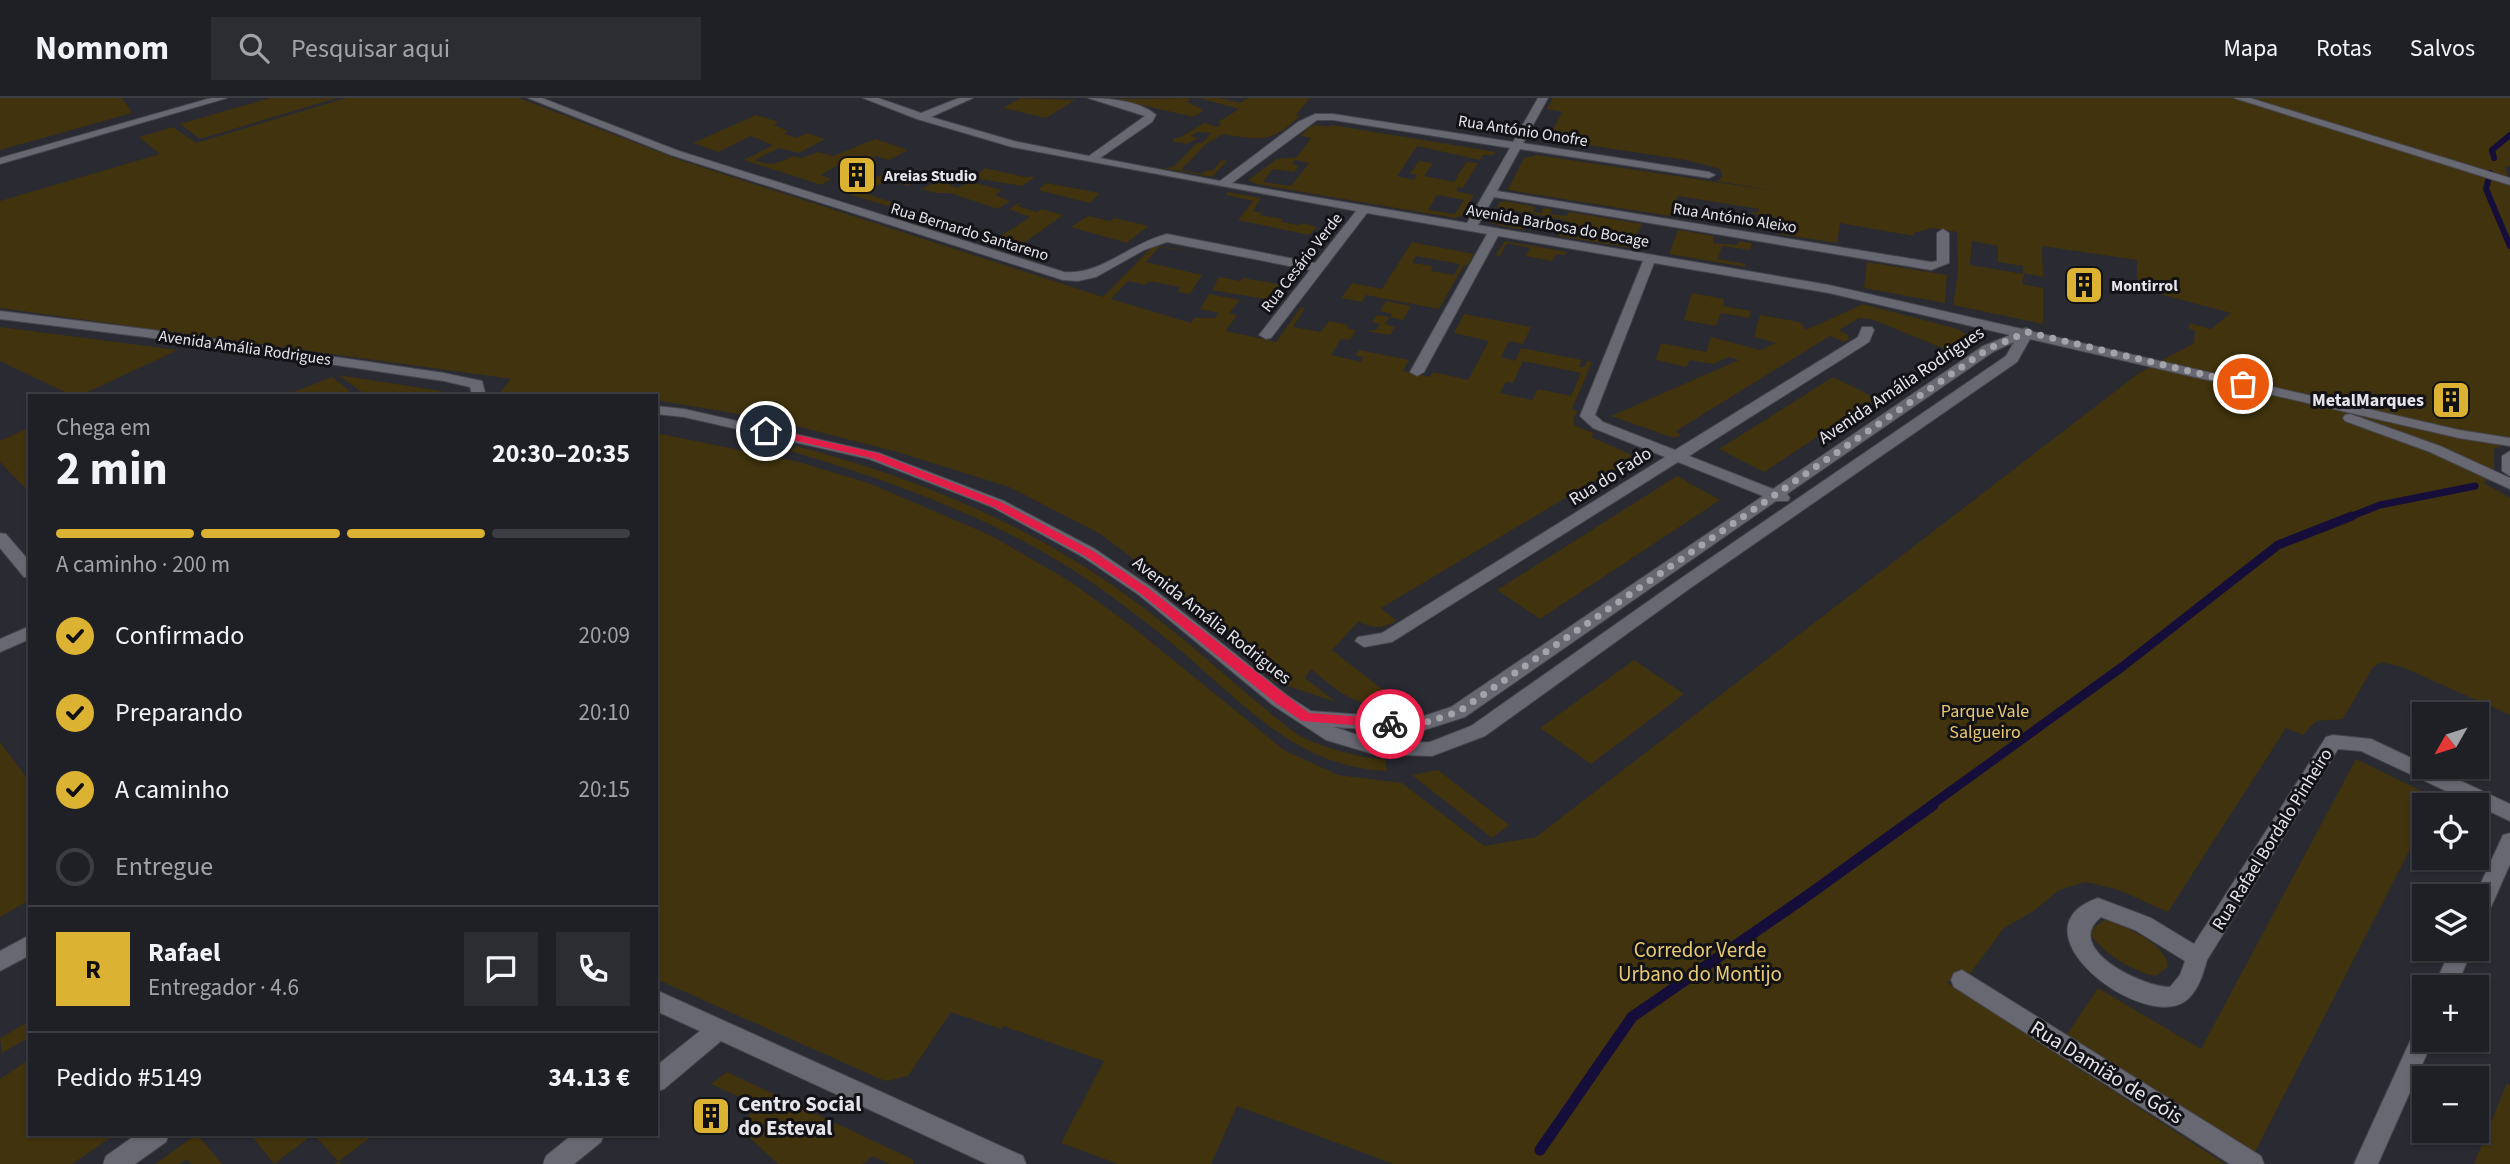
<!DOCTYPE html>
<html lang="pt">
<head>
<meta charset="utf-8">
<style>
  :root { --surface:#1f2026; --page:#2c2d32; --text:#f1f3f6; --muted:#a1a3a7; --line:#3c3e43; --accent:#dcb233 }
  body { margin:0; font-family:"Source Sans 3",sans-serif; background:var(--page); color:var(--text); height:100vh; display:flex; flex-direction:column; font-size:26px; white-space:nowrap }
  * { box-sizing:border-box; margin:0 }
  p { font-size:23px; color:var(--muted) }
  .icon { flex:none; width:38px; height:38px; fill:none; stroke:currentColor; stroke-width:2; stroke-linecap:round; stroke-linejoin:round }
  .map { position:relative; flex:1; overflow:hidden }
  .details { position:absolute; left:28px; top:296px; width:630px; height:742px; display:flex; flex-direction:column; background:var(--surface); border-radius:0px; box-shadow:0 2px 5px #0004,0 0 0 2px var(--line) }
  .details>* { flex:none }
  .needle { width:46px; rotate:231deg }
  .tools { position:absolute; left:2412px; top:604px; display:grid; gap:14px }
  .tools a { display:grid; place-items:center; width:77px; height:77px; border-radius:0px; background:var(--surface); box-shadow:0 2px 5px #0004,0 0 0 2px var(--line); font-size:35px }
  .pin { position:absolute; display:grid; place-items:center; width:60px; height:60px; color:#fff; margin:-30px; border:4px solid #fff; border-radius:50%; box-shadow:0 2px 7px #0007 }
  .courier { position:absolute; display:grid; place-items:center; width:70px; height:70px; margin:-35px; border:5px solid #e11d48; border-radius:50%; background:#fff; color:#222; box-shadow:0 2px 9px #0007 }
  .head em { font-style:normal; font-weight:700 }
  .head div { display:flex; flex-direction:column-reverse }
  .head { display:flex; align-items:center; justify-content:space-between; height:119px; padding:0 28px }
  h1 { font-size:46px; font-weight:700; line-height:52px }
  .bar { display:grid; grid-template-columns:repeat(4,1fr); gap:10px 7px; align-content:center; height:84px; padding:0 28px }
  .bar i { height:9px; border-radius:5px; background:var(--line) }
  .bar .on { background:var(--accent) }
  .bar p { grid-column:span 4 }
  .line { display:flex; align-items:center; gap:18px; padding:0 28px; border-top:2px solid var(--line) }
  .line div { flex:1 }
  .round { display:grid; place-items:center; flex:none; width:74px; height:74px; border-radius:0px; background:var(--page) }
  ol { padding:0 28px; list-style:none }
  li { display:flex; align-items:center; gap:21px; height:77px }
  li p { margin-inline-start:auto }
  li .icon { padding:7px; border-radius:50%; background:var(--accent); color:#111; stroke-width:4 }
  li:last-child { color:var(--muted) }
  li i { width:38px; height:38px; border:4px solid var(--line); border-radius:50% }
  header { display:flex; align-items:center; gap:42px; box-sizing:border-box; height:98px; padding:0 35px; background:var(--surface); border-bottom:2px solid var(--line) }
  header strong { font-size:33px }
  nav { display:flex; gap:38px; margin-inline-start:auto; font-size:24px }
  .search { width:490px; height:63px; background:var(--page); display:flex; align-items:center; gap:18px; box-sizing:border-box; padding:0 24px; border-radius:0px; color:var(--muted); font-size:26px }
  .map>svg:first-child { display:block }
</style>
</head>
<body>
<header>
<strong>Nomnom</strong>
<div class="search"><svg class="icon" aria-label="search" viewBox="0 0 24 24"><circle cx="10" cy="10" r="6"/><path d="M15 15l6 6"/></svg>Pesquisar aqui</div>
<nav><a>Mapa</a><a>Rotas</a><a>Salvos</a></nav>
</header>
<div class="map">
<svg width="2510" height="1066" viewBox="0 0 2510 1066">
  <rect width="100%" height="100%" fill="#292a32"/>
  <g fill="#40330d" fill-rule="evenodd">
    <polygon points="0,0 122,0 132,15 0,52"/>
    <polygon points="270,0 337,0 200,41 180,26"/>
    <path d="M346,0H519L680,62L1103,199L1153,148H1159L1201,155L1159,149L1146,164L1202,177L1190,196L1178,194L1180,189L1149,183L1146,187L1128,183L1111,201L1191,225L1194,220H1215L1219,215L1200,211L1209,196L1240,202L1229,215L1237,217L1226,233L1276,244L1301,209L1305,210L1293,229L1321,234L1329,223L1348,227L1347,230L1356,232L1350,242L1341,241L1331,257L1361,264L1363,259L1355,257L1359,252L1409,262L1403,273L1430,279L1433,274L1468,282L1489,243L1454,235L1464,216L1531,229L1523,246L1509,243L1501,259L1515,263L1521,250L1582,262L1579,269H1584L1587,263L1592,264L1572,311L1578,313L1573,320L1575,328L1594,335L1591,339L1630,356L1631,361L1381,510L1396,523C1382,531 1372,531 1359,523L1332,552L1405,609C1363,613 1341,597 1311,571L1305,580L1336,604L1270,582L1280,571L1099,435L1009,389L901,355L773,322L656,302V298L612,295L502,297L501,293L511,281L0,210V103L160,56L139,39L173,29L196,45ZM1523,263L1581,275L1571,298L1538,291L1532,302L1500,295L1506,284L1513,285Z"/>
    <polygon points="1020,0 1075,2 1046,20 1003,10"/>
    <polygon points="1187,0 1191,1 1187,4 1204,12 1194,19 1115,1"/>
    <path d="M1199,0H1220L1240,5L1248,0H1310L1296,17L1300,18C1269,46 1262,42 1223,36L1206,46L1181,72L1202,76L1206,72L1212,73L1222,62L1227,63L1212,79L1162,70L1173,69L1197,45H1202L1211,35L1197,34L1191,38L1198,40L1187,46L1172,43L1175,40H1179L1204,25L1217,29L1221,26L1218,24L1239,11Z"/>
    <path d="M1553,0H2510V68L2505,69L2510,85V344L2494,351V372L2484,385L2510,400V617L2402,569L2382,564L2373,569L2343,621L2316,623L2303,637L2286,630L2168,814L2119,792L2095,786L2085,784L2059,792L2035,812L2003,831L1969,877L1946,884L2225,1066H1394L1237,1008L1211,1066H1118L1061,1045L1104,963L1003,928L1001,931L951,914L908,978L885,983L656,881V335L799,364L871,386L992,438L1071,484L1130,527L1284,652L1338,677L1402,685L1484,748L1536,739L2139,275L2194,245L2195,233L2189,231V225L2211,231L2231,215L2137,190V162L2042,148L2043,179L2024,175L2022,186L2043,190V226L1953,207L1958,174L1957,134L1932,130L1914,135V138L1840,125L1837,145L1779,136L1783,121L1749,115L1758,114L1759,111L1678,98L1670,118L1508,92L1524,60L1537,57L1788,95L1717,83L1723,78L1720,71L1686,62L1548,41L1562,14L1547,11ZM1972,143L1998,148V164L2023,168V176L1970,167Z"/>
    <path d="M756,17L779,24L774,27L788,33L784,36L797,40L807,35L825,41L799,55L779,50L755,62C770,69 779,65 793,58L802,60L818,54L833,58L875,41L908,52L889,62L876,58L854,69L842,65L821,77L831,81L821,87L744,62L773,47L751,38L718,54L693,45Z"/>
    <path d="M1316,27L1330,29L1332,27L1496,54L1493,57H1483L1480,62L1417,48L1397,78L1414,82L1417,77L1410,76L1419,63L1433,65L1424,78L1454,84L1466,64L1478,65L1463,90L1458,89L1456,93L1474,97L1461,118L1455,120L1256,86L1248,82L1277,61L1297,59L1311,40L1301,38L1309,29ZM1295,62L1309,65L1291,88L1263,84L1273,71L1294,74L1299,68L1292,66ZM1437,97L1464,102L1455,116L1428,112Z"/>
    <polygon points="985,70 1024,79 1035,79 1022,88 981,81 975,85 1002,92 995,97 1010,103 998,111 950,95 936,95 922,91 945,78 959,82 949,87 957,90 970,84"/>
    <polygon points="886,74 915,83 908,88 888,82 864,95 903,108 898,111 848,96"/>
    <polygon points="1046,85 1100,95 1090,105 1038,92"/>
    <polygon points="1228,94 1261,100 1253,113 1262,115 1260,117 1283,121 1282,124 1299,127 1302,125 1317,129 1309,137 1238,122 1253,103 1226,97"/>
    <polygon points="1505,103 1535,109 1533,114 1541,115 1543,110 1552,111 1550,116 1567,118 1569,114 1642,126 1631,150 1558,138 1565,122 1499,110 1493,121 1525,128 1523,132 1490,125 1500,104"/>
    <polygon points="1019,105 1021,105 1018,108 1037,114 1042,111 1063,117 1020,148 996,141 1030,119 1009,111"/>
    <polygon points="1088,118 1110,123 1115,120 1148,128 1127,145 1071,129"/>
    <polygon points="1678,132 1714,138 1713,145 1737,147 1739,143 1752,145 1750,152 1722,148 1718,161 1746,166 1745,169 1669,156"/>
    <polygon points="1505,143 1567,154 1565,157 1556,156 1552,163 1526,158 1530,150 1507,145 1500,158 1496,157"/>
    <path d="M1412,144L1474,156L1468,167H1464L1439,211L1366,197L1362,204L1341,200L1352,185L1382,191ZM1416,158L1459,166H1460L1454,177L1431,173L1433,168L1412,165Z"/>
    <polygon points="1867,164 1947,177 1945,205 1864,190"/>
    <polygon points="1219,179 1240,183 1243,180 1289,188 1277,203 1212,192"/>
    <polygon points="1692,195 1724,201 1723,208 1751,213 1749,220 1721,215 1716,228 1684,222"/>
    <polygon points="1386,203 1411,208 1403,222 1390,219 1385,226 1395,229 1390,237 1366,233 1376,232 1380,226 1372,224 1377,217 1390,219 1392,216 1380,213"/>
    <polygon points="1863,206 1958,231 1973,242 1964,249 1956,246 1947,252 1871,221 1859,220 1839,232 1848,237 1849,241 1844,244 1830,238 1676,333 1681,337 1674,340 1611,318 1739,262 1729,259 1713,266 1690,262 1686,269 1656,262 1661,245 1706,254 1711,239 1760,252 1776,245 1754,239 1760,217 1800,224 1806,232"/>
    <polygon points="0,229 178,252 81,297 71,297 0,263"/>
    <polygon points="338,277 441,293 446,297 366,297"/>
    <polygon points="332,279 350,293 339,297 286,297"/>
    <polygon points="1833,279 1876,300 1764,374 1719,351"/>
    <polygon points="30,329 30,395 0,364 0,343"/>
    <path d="M796,348C915,379 1029,426 1129,499C1188,541 1240,593 1298,637C1327,651 1354,658 1385,662L1387,673C1292,669 1237,598 1168,542C1134,515 1098,487 1060,464C975,413 884,381 790,353Z"/>
    <polygon points="1677,378 1720,402 1540,521 1497,492"/>
    <polygon points="1634,562 1684,596 1591,666 1540,630"/>
    <polygon points="0,644 30,684 30,802 0,819"/>
    <polygon points="2356,661 2436,700 2432,707 2424,707 2424,724 2255,1054 2065,939 2098,890 2201,951"/>
    <polygon points="1438,672 1509,727 1492,740 1412,677"/>
    <path d="M2105,822C2125,828 2167,846 2168,869L2155,878C2134,874 2104,856 2092,838L2093,830Z"/>
    <polygon points="30,923 30,939 2,955 0,940"/>
    <polygon points="30,961 30,1036 116,1036 72,1066 0,1066 0,981"/>
    <polygon points="727,974 914,1062 913,1066 889,1066 872,1058 863,1066 778,1066 737,1028 759,1008 711,986"/>
    <polygon points="2507,985 2510,987 2510,1066 2474,1066"/>
    <polygon points="197,1036 222,1066 191,1066 187,1061 180,1066 155,1066"/>
    <polygon points="250,1036 314,1036 274,1066"/>
    <polygon points="375,1036 339,1063 341,1066 335,1066 338,1063 315,1038"/>
  </g>
  <g fill="none" stroke-linecap="round" stroke-linejoin="round">
    <g stroke="#150e3b" stroke-width="6">
      <polyline points="2494,60 2492,52 2510,37"/>
      <polyline points="2490,75 2486,91 2510,148"/>
    </g>
    <polyline stroke="#150e3b" stroke-width="7" points="2347,420 2380,407 2475,388"/>
    <polyline stroke="#150e3b" stroke-width="9" points="1930,708 2122,569 2278,447 2352,418"/>
    <polyline stroke="#150e3b" stroke-width="11" points="1540,1052 1632,919 1807,798 1933,707"/>
    <defs>
      <polygon id="pedestrian" points="1962,872 2261,1058 2264,1066 2230,1066 1954,889 1951,882 1954,875"/>
      <g id="minor">
        <polygon points="211,0 227,0 0,66 0,60"/>
        <path d="M528,0H542L679,53L1064,174C1102,177 1128,146 1167,136L1315,165L1356,113L1012,49L917,21L863,0H878L921,15L959,0H973L931,19L1014,43L1089,58L1145,18L1088,0C1108,0 1141,3 1156,17L1152,24L1100,60L1220,83L1298,24L1315,16H1333L1513,44L1538,0H1548L1523,45L1709,74L1715,77L1709,80L1520,51L1497,93L1931,164L1937,163V135L1943,131L1949,135V165L1931,172L1494,99L1478,127L1829,187L2022,231L2027,230L2034,234L2459,332L2510,340V348L2459,340L2030,241L2017,264L1689,491L1485,638L1432,658L1373,656L1326,642L1274,608L1139,497L1083,459L992,409L869,361L684,319L656,316V308L684,311L879,355L1004,403L1095,451L1151,489L1288,598L1311,613L1392,619L1424,618L1451,609L1763,398L1678,364L1392,544L1364,549L1355,543L1358,539L1382,535L1665,359L1593,330L1580,318L1643,163L1498,138L1424,274L1417,278L1410,274L1487,136L1367,115L1271,240L1266,241L1259,237L1310,172L1167,144L1144,152L1096,179L1078,183L1063,182L671,57ZM1317,22H1333L1510,50L1467,125L1232,85ZM1654,165L1829,195L2010,237L1983,248L1773,391L1689,358L1869,244L1874,232L1872,229H1862L1858,239L1675,352L1603,324L1595,317ZM2014,244L2006,258L1677,483L1471,628L1430,644L1407,645L1373,642L1334,629L1392,633L1424,632L1465,619L1776,403H1788L1790,400L1787,396L1993,254Z"/>
        <polygon points="0,213 153,232 444,275 482,283 486,298 472,298 470,289 444,283 153,240 0,221"/>
        <polygon points="2350,316 2440,348 2510,380 2510,391 2430,354 2345,323 2343,320 2345,317"/>
        <polygon points="2510,353 2510,378 2502,373 2502,358"/>
        <polygon points="0,435 6,436 30,464 30,480 24,479 0,450"/>
        <polygon points="30,528 30,541 0,554 0,541"/>
        <path d="M2333,637L2371,641L2424,666V668H2429L2510,706V723L2361,653L2338,651L2207,862C2203,876 2198,895 2184,904C2139,932 2009,831 2098,800L2151,820L2194,846L2326,639ZM2101,819L2135,832L2185,863L2180,877L2170,889C2142,889 2062,850 2101,819Z"/>
        <polygon points="2510,735 2510,766 2484,825 2476,828 2475,798 2503,737"/>
        <polygon points="30,837 30,857 0,873 0,853"/>
        <polygon points="2451,850 2473,850 2456,889 2434,889"/>
        <polygon points="656,892 1023,1058 1026,1066 987,1066 721,943 664,991 656,994 656,968 700,933 656,913"/>
        <polygon points="2424,927 2424,942 2433,942 2378,1066 2354,1066 2416,930"/>
        <polygon points="137,1036 169,1036 166,1044 135,1066 103,1066 106,1058"/>
        <polygon points="573,1036 604,1036 601,1044 574,1066 543,1066 546,1058"/>
      </g>
      <polygon id="secondary" points="2234,0 2250,0 2510,80 2510,87"/>
    </defs>
    <use href="#pedestrian" stroke="#45454c" stroke-width="2"/>
    <use href="#minor" stroke="#45454c" stroke-width="2"/>
    <use href="#secondary" stroke="#45454c" stroke-width="2"/>
    <use href="#pedestrian" fill="#676872" fill-rule="evenodd"/>
    <use href="#minor" fill="#676872" fill-rule="evenodd"/>
    <use href="#secondary" fill="#676872" fill-rule="evenodd"/>
  </g>
  <polygon fill="#e11d48" points="766,330 877,355 1001,404 1093,453 1148,490 1309,615 1390,621 1397,626 1390,630 1302,623 1277,606 1141,496 1085,458 994,409 871,360 762,335 762,331"/>
  <g fill="none" stroke-linecap="round" stroke-linejoin="round">
    <polyline stroke="#a3a4aa" stroke-width="7" stroke-dasharray="0 12.6" points="1390,626 1424,625 1458,614 1988,251 2027,234 2243,286"/>
  </g>
  <defs>
    <symbol id="building-square" viewBox="-11 -11 22 22"><rect x="-9" y="-9" width="18" height="18" rx="4" fill="#dcb233" stroke="#131317"/><path d="M-4-6H4V6H1V3H-1V6H-4ZM-2.5-4.3h1.7v1.8h-1.7ZM.8-4.3h1.7v1.8H.8ZM-2.5-1h1.7V.8h-1.7ZM.8-1h1.7V.8H.8Z" fill="#111"/></symbol>
  </defs>
  <g fill-rule="evenodd">
    <use href="#building-square" x="835" y="55" width="44" height="44"/>
    <use href="#building-square" x="2062" y="165" width="44" height="44"/>
    <use href="#building-square" x="2429" y="280" width="44" height="44"/>
    <use href="#building-square" x="689" y="996" width="44" height="44"/>
  </g>
  <g text-anchor="middle" stroke-width="6" stroke-linejoin="round" paint-order="stroke">
    <g font-size="16" fill="#e5e5eb" stroke="#131317">
      <text transform="translate(1523 32) rotate(9)" y="6">Rua António Onofre</text>
      <text transform="translate(1735 119) rotate(9)" y="6">Rua António Aleixo</text>
      <text transform="translate(1558 127) rotate(10)" y="6">Avenida Barbosa do Bocage</text>
      <text transform="translate(970 133) rotate(17)" y="6">Rua Bernardo Santareno</text>
      <text transform="translate(1301 164) rotate(-52)" y="6">Rua Cesário Verde</text>
      <text transform="translate(245 249) rotate(8)" y="6">Avenida Amália Rodrigues</text>
    </g>
    <g font-size="16" font-weight="bold" fill="#e5e5eb" stroke="#131317" text-anchor="start">
      <text x="884" y="83">Areias Studio</text>
      <text x="2111" y="193">Montirrol</text>
    </g>
    <g font-size="18" fill="#e5e5eb" stroke="#131317">
      <text transform="translate(1901 287) rotate(-34)" y="6">Avenida Amália Rodrigues</text>
      <text transform="translate(1610 378) rotate(-32)" y="6">Rua do Fado</text>
      <text transform="translate(1212 522) rotate(38)" y="6">Avenida Amália Rodrigues</text>
      <text transform="translate(2272 741) rotate(-58)" y="6">Rua Rafael Bordalo Pinheiro</text>
    </g>
    <g font-size="18" font-weight="bold" fill="#e5e5eb" stroke="#131317" text-anchor="end">
      <text x="2424" y="308">MetalMarques</text>
    </g>
    <g font-size="18" fill="#e9c972" stroke="#131317">
      <text x="1985" y="619">Parque Vale<tspan x="1985" dy="21">Salgueiro</tspan></text>
    </g>
    <g font-size="21" fill="#e9c972" stroke="#131317">
      <text x="1700" y="859">Corredor Verde<tspan x="1700" dy="24">Urbano do Montijo</tspan></text>
    </g>
    <g font-size="21" fill="#e5e5eb" stroke="#131317">
      <text transform="translate(2107 974) rotate(32)" y="7">Rua Damião de Góis</text>
    </g>
    <g font-size="21" font-weight="bold" fill="#e5e5eb" stroke="#131317" text-anchor="start">
      <text x="738" y="1013">Centro Social<tspan x="738" dy="24">do Esteval</tspan></text>
    </g>
  </g>
</svg>
<div class="tools">
<a><svg class="needle" viewBox="-14 -14 28 28"><path d="M0-13l5 13h-10z" fill="#e53935"/><path d="M0 13l5-13h-10z" fill="#a1a3a7"/></svg></a>
<a><svg class="icon" aria-label="locate" viewBox="0 0 24 24"><circle cx="12" cy="12" r="6"/><path d="M12 2v4M12 18v4M2 12h4M18 12h4"/></svg></a>
<a><svg class="icon" aria-label="layers" viewBox="0 0 24 24"><path d="M12 4l9 5-9 5-9-5zM3 14l9 5 9-5"/></svg></a>
<a>+</a>
<a>−</a>
</div>
<div class="pin" style="left:2243px;top:286px;background:#ea580c"><svg class="icon" aria-label="bag" viewBox="0 0 24 24"><path d="M5 8h14l-1 12H6zM9 8a3 3 0 0 1 6 0"/></svg></div>
<div class="pin" style="left:766px;top:333px;background:#1f2937"><svg class="icon" aria-label="home" viewBox="0 0 24 24"><path d="M3 11l9-7 9 7M6 9v11h12V9"/></svg></div>
<div class="courier" style="left:1390px;top:626px"><svg class="icon" aria-label="bike" viewBox="0 0 24 24"><circle cx="6" cy="16" r="4"/><circle cx="18" cy="16" r="4"/><path d="M6 16l4-8h5l3 8M10 8l3 8H6M13 5h3"/></svg></div>
<section class="details">
<div class="head"><div><h1>2 min</h1><p>Chega em</p></div><em>20:30–20:35</em></div>
<div class="bar"><i class="on"></i><i class="on"></i><i class="on"></i><i></i><p>A caminho · 200 m</p></div>
<ol>
<li><svg class="icon" aria-label="check" viewBox="0 0 24 24"><path d="M5 12l5 5 9-10"/></svg>Confirmado<p>20:09</p></li>
<li><svg class="icon" aria-label="check" viewBox="0 0 24 24"><path d="M5 12l5 5 9-10"/></svg>Preparando<p>20:10</p></li>
<li><svg class="icon" aria-label="check" viewBox="0 0 24 24"><path d="M5 12l5 5 9-10"/></svg>A caminho<p>20:15</p></li>
<li><i></i>Entregue</li>
</ol>
<div class="line" style="height:126px"><b class="round" style="background:var(--accent);color:#111">R</b><div><b>Rafael</b><p>Entregador · 4.6</p></div><a class="round"><svg class="icon" aria-label="chat" viewBox="0 0 24 24"><path d="M4 5h16v11H9l-5 4z"/></svg></a><a class="round"><svg class="icon" aria-label="phone" viewBox="0 0 24 24"><path d="M5 4h4l2 5-3 2q2 4 5 5l2-3 5 2v4C11 20 4 13 5 4z"/></svg></a></div>
<div class="line" style="height:91px"><div>Pedido #5149</div><b>34.13 €</b></div>
</section>
</div>
</body>
</html>
